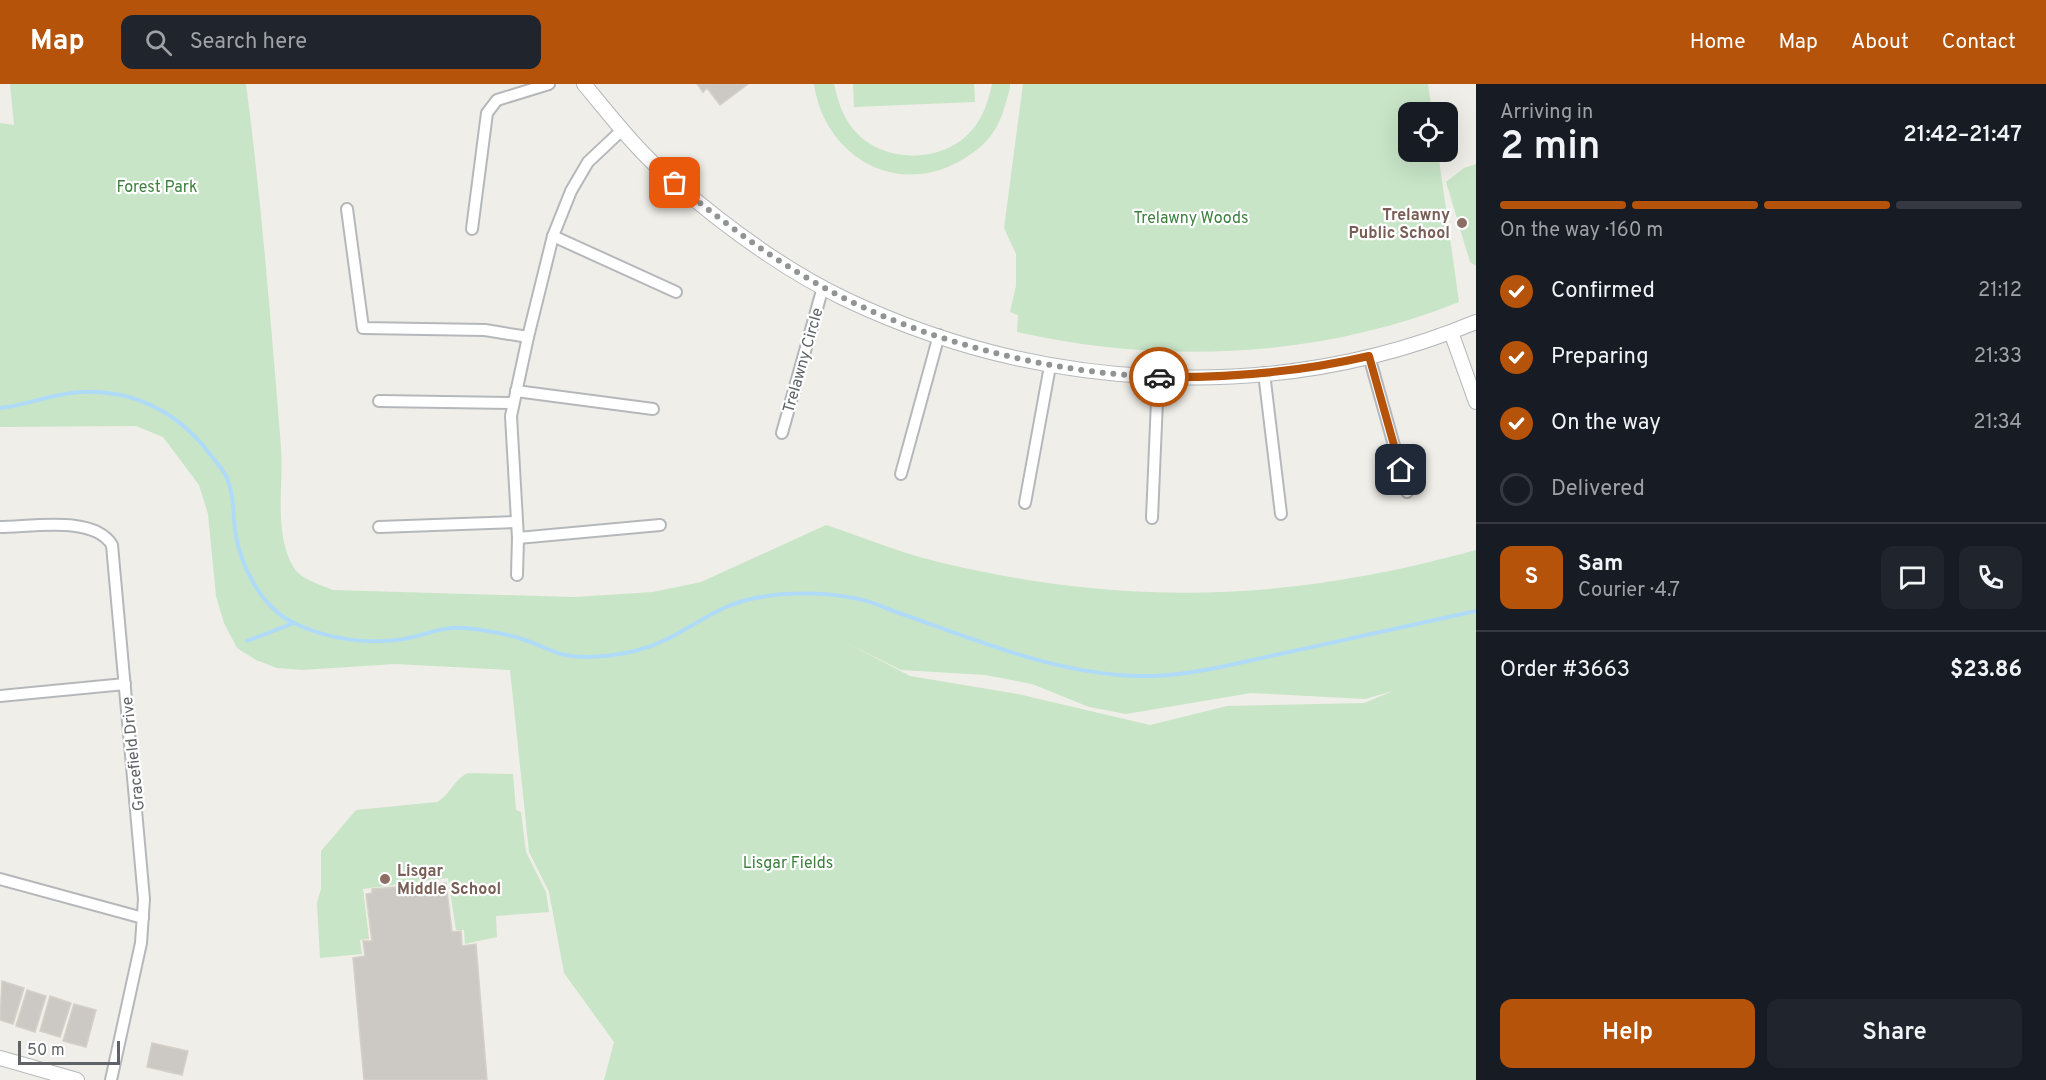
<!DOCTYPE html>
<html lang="en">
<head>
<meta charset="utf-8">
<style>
  :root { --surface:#171b24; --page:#20242c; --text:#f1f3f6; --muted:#9ea1a6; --line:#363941; --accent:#b45309 }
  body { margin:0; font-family:Overpass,sans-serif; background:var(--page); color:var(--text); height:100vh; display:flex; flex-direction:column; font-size:22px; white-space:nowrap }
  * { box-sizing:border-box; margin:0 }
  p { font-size:20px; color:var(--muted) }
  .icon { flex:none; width:33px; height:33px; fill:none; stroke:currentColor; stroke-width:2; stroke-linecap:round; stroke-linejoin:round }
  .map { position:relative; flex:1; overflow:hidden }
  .drawer { display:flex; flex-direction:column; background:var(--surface); width:570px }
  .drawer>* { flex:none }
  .controls { position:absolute; left:1398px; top:18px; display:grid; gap:12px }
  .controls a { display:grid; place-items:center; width:60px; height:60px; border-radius:12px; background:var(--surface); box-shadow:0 6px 24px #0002; font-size:30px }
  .scale { position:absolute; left:18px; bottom:15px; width:102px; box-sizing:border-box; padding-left:6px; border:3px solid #5f6367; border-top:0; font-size:16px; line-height:21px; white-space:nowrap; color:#5f6367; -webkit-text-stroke:4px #fff; paint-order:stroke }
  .pin { position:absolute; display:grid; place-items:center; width:51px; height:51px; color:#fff; margin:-26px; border-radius:12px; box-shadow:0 3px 9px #0006 }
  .courier { position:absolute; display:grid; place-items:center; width:60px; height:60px; margin:-30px; border:4px solid #b45309; border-radius:50%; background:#fff; color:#222; box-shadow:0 2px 8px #0007 }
  .head em { font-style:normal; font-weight:600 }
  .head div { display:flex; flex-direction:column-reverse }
  .head { display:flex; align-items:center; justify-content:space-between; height:102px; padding:0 24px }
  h1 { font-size:39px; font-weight:600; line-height:45px }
  .bar { display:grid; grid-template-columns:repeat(4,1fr); gap:9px 6px; align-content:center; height:72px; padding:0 24px }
  .bar i { height:8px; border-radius:4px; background:var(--line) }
  .bar .current { background:var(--accent) }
  .bar p { grid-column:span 4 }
  .line { display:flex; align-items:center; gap:15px; padding:0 24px; border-top:2px solid var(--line) }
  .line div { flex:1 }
  .round { display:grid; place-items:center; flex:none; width:63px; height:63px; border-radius:12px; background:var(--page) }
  ol { padding:0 24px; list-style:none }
  li { display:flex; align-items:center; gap:18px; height:66px }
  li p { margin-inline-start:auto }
  li .icon { padding:6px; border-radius:50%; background:var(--accent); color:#fff; stroke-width:4 }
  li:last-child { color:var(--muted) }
  li i { width:33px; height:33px; border:3px solid var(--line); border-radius:50% }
  .primary-button { display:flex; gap:12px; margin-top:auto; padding:12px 24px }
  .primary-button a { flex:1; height:69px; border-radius:12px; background:var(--accent); color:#fff; font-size:24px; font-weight:600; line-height:69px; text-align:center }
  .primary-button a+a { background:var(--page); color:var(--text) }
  header { display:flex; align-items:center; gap:36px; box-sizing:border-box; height:84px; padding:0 30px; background:var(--accent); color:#fff }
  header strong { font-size:28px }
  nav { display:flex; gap:33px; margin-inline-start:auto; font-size:21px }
  .search { width:420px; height:54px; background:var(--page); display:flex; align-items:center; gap:15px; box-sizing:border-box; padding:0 21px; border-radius:12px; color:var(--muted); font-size:22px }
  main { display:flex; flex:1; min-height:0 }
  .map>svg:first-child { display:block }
</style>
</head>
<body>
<header>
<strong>Map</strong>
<div class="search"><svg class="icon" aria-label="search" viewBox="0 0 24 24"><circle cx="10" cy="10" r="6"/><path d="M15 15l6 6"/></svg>Search here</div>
<nav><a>Home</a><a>Map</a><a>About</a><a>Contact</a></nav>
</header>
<main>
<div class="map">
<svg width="1476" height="996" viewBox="0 0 1476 996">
  <rect width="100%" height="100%" fill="#f0eee8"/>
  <g fill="#c8e5c7" fill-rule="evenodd">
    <path d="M10,0H246C262,121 271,241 281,363C284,400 273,450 294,484C301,495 321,501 333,506L574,513L653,508L701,498L826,441C865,454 906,471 947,480C1133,523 1292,517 1476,466V996H604L614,958L564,889L549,808L529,768L510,586L395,580L302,586L277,584L256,576L237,564L224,539L216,512L208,430L199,401L163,353L136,342L0,343V39L14,41ZM847,559L901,586L985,591L1032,600L1089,623L1126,630L1251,609L1365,615L1393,607L1364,619L1227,622L1150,641L1018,610L910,592Z"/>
    <path d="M814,0H834C838,17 842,32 854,46C883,80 943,80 972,46C984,32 988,17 992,0H1010V4C1005,22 1001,40 989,54C982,63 970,71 960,77C895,114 824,71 814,0Z"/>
    <polygon points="853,0 974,0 975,18 854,23"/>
    <path d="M1023,0H1428L1432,28H1408V68H1438L1459,218C1320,274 1162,281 1017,248L1018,231L1010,228L1016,202V170L1004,144Z"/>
    <polygon points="1476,80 1476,182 1470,178 1446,98 1464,84"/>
    <path d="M468,689L513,690L516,726L521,728L526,768L546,808L549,828L496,832L497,853L465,860L464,846H456L448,794L363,805L369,855L360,856L362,870L320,874L317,819L321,805V767L356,726L437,718C450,711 454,695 468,689Z"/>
  </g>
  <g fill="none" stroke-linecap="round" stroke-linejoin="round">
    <g stroke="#b0dbf8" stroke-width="4">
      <path d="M0,324C28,321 53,309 82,308C134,306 178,328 209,369C215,376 223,385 227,394C234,411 233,428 235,446C240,482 262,525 296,540C328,555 368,561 404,555C425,551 443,542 465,544C484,546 504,549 522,555C535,559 548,566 561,570C584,576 612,572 635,567C671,558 692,539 724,524C767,504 846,505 888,525C969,553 1052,590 1139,592C1167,593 1194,588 1221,583L1476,527"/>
      <polyline points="247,557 294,539"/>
    </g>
  </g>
  <g fill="#ccc9c5" stroke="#d4d0c7" stroke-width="1.5">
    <polygon points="697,0 748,0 720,21 707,4 703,8"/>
    <polygon points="446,799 452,848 461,847 462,862 476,860 487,996 364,996 353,874 365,872 363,857 372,857 366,810 372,809 372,805"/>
    <polygon points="2,897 24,904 13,940 0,936"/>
    <polygon points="27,906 46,912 35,948 16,942"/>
    <polygon points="50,912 71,919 60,953 40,947"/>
    <polygon points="74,920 96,926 86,963 63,957"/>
    <polygon points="152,959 188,967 182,991 147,983"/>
  </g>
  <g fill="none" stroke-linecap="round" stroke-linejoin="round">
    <defs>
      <g id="minor">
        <polyline points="347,125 363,244 485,246 528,253"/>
        <polyline points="472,145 487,29 497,16 549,0"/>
        <polyline points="553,152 676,208"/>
        <polyline points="1369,272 1407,408"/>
        <polyline points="1264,289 1281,430"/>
        <polyline points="516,307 653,325"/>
        <polyline points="379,317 513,319"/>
        <polyline points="782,349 823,203"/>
        <polyline points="901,390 939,251"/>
        <polyline points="1025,419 1050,282"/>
        <polyline points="1152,434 1158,293"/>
        <path d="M0,443C31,443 94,431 112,461L144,815L141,859L111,996"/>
        <polyline points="379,443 517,438"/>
        <polyline points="518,454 660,441"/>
        <polyline points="517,491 518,454 511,332 528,253 553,152 571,107 588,78 622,46"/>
        <polyline points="0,612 125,600"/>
        <polyline points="0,795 143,834"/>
      </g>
      <g id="tertiary">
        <path d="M584,0C612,34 640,70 675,99C725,142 783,185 843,214C1039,308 1274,322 1476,238"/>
        <polyline points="1451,248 1476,318"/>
        <polyline points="0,974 77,996"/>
      </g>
    </defs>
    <use href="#minor" stroke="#b5b8bb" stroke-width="14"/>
    <use href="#tertiary" stroke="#b5b8bb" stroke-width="16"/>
    <use href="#minor" stroke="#fff" stroke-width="10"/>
    <use href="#tertiary" stroke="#fff" stroke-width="14"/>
  </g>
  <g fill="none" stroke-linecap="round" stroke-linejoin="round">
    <path stroke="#929494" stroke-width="6" stroke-dasharray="0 10.8" d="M675,99C722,137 770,174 823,203C920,257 1050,289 1159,293"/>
    <path stroke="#b45309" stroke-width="8" d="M1159,293C1230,294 1300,288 1369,272L1401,386"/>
  </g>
  <g fill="#8d6e63" stroke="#fff" stroke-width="2">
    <circle cx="1462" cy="139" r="6"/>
    <circle cx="385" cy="795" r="6"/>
  </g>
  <g text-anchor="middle" stroke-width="4.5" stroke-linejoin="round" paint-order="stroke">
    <g font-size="16" fill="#3d803e" stroke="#fff">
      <text x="157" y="108">Forest Park</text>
      <text x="1191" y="139">Trelawny Woods</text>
      <text x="788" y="784">Lisgar Fields</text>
    </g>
    <g font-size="16" font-weight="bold" fill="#785e54" stroke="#fff" text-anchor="end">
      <text x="1450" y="136">Trelawny<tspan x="1450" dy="18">Public School</tspan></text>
      <text x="397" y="792" text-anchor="start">Lisgar<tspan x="397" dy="18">Middle School</tspan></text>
    </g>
    <g font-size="16" fill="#5f6367" stroke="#fff">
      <text transform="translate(802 276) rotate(-74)" y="6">Trelawny Circle</text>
      <text transform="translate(132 670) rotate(-96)" y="6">Gracefield Drive</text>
    </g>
  </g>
</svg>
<div class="controls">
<a><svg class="icon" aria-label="locate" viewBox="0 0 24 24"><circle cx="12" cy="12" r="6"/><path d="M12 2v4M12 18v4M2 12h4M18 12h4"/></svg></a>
</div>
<div class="scale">50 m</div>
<div class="pin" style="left:675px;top:99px;background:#ea580c"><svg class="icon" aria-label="bag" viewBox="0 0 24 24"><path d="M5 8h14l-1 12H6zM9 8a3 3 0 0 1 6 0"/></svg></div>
<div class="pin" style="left:1401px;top:386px;background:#1f2937"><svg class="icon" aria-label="home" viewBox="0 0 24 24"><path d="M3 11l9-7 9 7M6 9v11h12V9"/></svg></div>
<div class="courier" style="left:1159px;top:293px"><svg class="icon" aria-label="car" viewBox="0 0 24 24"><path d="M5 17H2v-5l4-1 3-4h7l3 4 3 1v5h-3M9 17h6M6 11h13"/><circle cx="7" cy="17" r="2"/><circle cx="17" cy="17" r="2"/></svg></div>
</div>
<section class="drawer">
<div class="head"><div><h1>2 min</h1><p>Arriving in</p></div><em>21:42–21:47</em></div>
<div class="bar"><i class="current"></i><i class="current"></i><i class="current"></i><i></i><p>On the way · 160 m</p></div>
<ol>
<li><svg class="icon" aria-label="check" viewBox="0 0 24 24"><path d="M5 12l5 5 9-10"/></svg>Confirmed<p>21:12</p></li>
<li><svg class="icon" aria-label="check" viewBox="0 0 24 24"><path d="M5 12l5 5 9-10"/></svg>Preparing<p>21:33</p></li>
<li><svg class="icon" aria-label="check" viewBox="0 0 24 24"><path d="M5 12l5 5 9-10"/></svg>On the way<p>21:34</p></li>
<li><i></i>Delivered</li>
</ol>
<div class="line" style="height:108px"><b class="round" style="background:var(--accent);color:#fff">S</b><div><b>Sam</b><p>Courier · 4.7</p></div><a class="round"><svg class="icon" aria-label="chat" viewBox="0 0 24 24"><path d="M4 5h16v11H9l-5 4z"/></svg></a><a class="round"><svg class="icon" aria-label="phone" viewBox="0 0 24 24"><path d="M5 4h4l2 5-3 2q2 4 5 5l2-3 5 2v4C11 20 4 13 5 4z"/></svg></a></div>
<div class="line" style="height:78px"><div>Order #3663</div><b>$23.86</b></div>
<div class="primary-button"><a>Help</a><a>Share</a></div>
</section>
</main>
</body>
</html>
